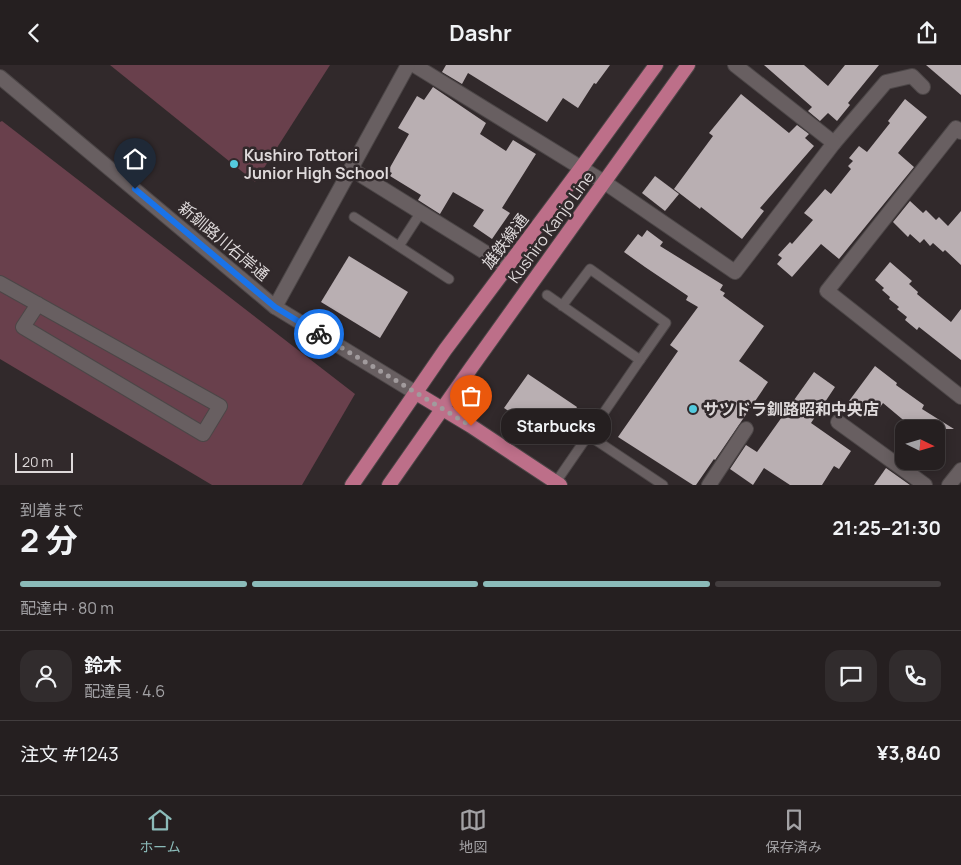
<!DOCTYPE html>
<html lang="ja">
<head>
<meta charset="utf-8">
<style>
  :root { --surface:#251f20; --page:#312c2d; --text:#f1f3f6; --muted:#a3a2a5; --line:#423d3e; --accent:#8bbbb9 }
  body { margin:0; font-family:Manrope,"Noto Sans JP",sans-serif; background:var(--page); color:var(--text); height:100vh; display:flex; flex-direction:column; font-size:19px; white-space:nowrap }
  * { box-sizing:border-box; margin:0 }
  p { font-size:16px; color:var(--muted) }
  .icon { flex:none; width:28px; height:28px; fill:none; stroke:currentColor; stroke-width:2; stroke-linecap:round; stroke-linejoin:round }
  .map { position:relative; height:420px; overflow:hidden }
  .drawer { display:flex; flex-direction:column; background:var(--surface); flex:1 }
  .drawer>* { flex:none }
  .needle { width:32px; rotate:95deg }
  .tools { position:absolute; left:895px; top:355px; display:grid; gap:10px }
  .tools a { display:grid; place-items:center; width:50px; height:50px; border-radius:10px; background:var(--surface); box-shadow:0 2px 12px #0003,0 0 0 1px var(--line); font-size:25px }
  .scale { position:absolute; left:15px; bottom:12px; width:58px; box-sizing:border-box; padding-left:5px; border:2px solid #ded9da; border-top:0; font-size:14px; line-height:18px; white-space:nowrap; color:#ded9da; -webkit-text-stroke:4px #31292b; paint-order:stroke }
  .pin { position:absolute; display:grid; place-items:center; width:42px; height:42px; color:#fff; margin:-51px -21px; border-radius:50% 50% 50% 0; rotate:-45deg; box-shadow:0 0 5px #0007 }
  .pin .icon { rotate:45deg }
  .courier { position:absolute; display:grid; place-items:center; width:50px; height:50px; margin:-25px; border:4px solid #1a73e8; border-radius:50%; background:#fff; color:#222; box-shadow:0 1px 6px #0007 }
  .bubble { position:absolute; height:35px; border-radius:15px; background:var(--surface); box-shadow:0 2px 12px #0003,0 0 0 1px var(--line); font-size:16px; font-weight:700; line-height:35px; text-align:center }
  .overview em { font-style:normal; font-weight:700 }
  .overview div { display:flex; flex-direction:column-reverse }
  .overview { display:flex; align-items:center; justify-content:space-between; height:85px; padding:0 20px }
  h1 { font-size:32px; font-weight:700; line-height:38px }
  .bar { display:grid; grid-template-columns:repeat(4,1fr); gap:8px 5px; align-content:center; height:60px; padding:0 20px }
  .bar i { height:6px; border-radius:4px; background:var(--line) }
  .bar .active { background:var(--accent) }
  .bar p { grid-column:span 4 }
  .line { display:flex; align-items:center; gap:12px; padding:0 20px; border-top:1px solid var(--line) }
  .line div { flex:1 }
  .round { display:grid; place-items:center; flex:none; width:52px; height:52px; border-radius:15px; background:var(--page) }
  header { display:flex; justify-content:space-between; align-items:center; height:65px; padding:0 20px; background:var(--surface); font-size:22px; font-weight:700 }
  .tab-bar { display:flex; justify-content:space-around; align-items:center; height:70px; border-top:1px solid var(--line); background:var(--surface); font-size:14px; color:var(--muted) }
  .tab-bar a { display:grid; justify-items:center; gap:2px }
  .tab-bar .active { color:var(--accent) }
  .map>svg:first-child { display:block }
</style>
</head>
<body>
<header><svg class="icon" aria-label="back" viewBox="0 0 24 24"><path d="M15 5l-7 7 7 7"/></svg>Dashr<svg class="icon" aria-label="share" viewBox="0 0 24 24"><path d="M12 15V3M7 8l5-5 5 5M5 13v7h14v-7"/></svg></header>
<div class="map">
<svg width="961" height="420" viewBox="0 0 961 420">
  <rect width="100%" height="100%" fill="#31292b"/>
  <g fill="#69404c">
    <polygon points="110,0 330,0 255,117"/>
    <polygon points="2,56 355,329 302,420 212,420 0,294 0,57"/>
  </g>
  <g fill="#b9afb2">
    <polygon points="446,0 610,0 596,19 594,18 578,43 563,33 547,57 468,8 462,19 442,7"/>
    <polygon points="764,0 804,0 828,21 845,0 879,0 848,38 850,40 837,56 828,48 820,56 808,46 812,42"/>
    <polygon points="926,0 961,0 961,30"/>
    <polygon points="433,22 486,58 480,69 506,86 513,75 536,89 502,143 510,148 492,174 473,161 484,145 453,127 440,149 418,135 421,130 390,111 392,108 388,106 409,69 398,63 417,31 424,35"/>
    <polygon points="741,29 789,68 797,60 809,69 805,73 814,81 760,143 764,146 742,174 701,142 700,144 674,124 713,71 709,68"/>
    <polygon points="905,34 927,52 898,88 914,102 839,194 821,179 792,212 777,199 782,193 778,190 790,177 792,179 813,155 804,148 825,124 831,129 851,104 848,101 853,96 849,93 859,81 867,87 890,58 888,56"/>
    <polygon points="655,111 679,129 665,146 642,128"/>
    <polygon points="910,136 923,148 926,145 936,155 939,152 948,161 961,146 961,200 945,185 943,187 933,178 930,181 924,174 920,178 910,169 908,172 893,157"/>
    <polygon points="647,165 663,177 660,181 723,220 720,225 725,228 723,231 764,261 739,296 768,317 715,395 714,394 696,420 693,420 618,372 678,286 670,280 698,242 686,235 688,231 645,202 624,187 638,169 642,172"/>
    <polygon points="349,191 408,227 380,273 321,237"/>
    <polygon points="890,197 912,216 909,219 918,227 917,229 951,257 961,244 961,295 919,262 917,265 905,255 907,252 897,244 899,242 889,234 890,232 882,225 884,223 875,215"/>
    <polygon points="875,301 897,318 896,320 924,340 922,344 954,364 914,364 883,338 876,348 872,345 868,350 849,336"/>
    <polygon points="814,307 835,322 811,358 851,386 839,404 834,401 822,420 790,420 764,403 753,420 730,404 746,380 757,387"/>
    <polygon points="528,309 577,342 573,349 587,358 578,371 565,361 554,377 504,343"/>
    <polygon points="886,403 910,420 874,420"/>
  </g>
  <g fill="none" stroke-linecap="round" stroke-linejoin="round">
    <defs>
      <g id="service">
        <polyline points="354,152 449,214"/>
        <polyline points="399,181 421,147"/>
        <polyline points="547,230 640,295 666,258 590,204 562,241"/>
        <polyline points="588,370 663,420"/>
        <polyline points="556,417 640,295"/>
      </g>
      <g id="minor">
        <polyline points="414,0 604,117 735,207 834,78 886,17 912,11 923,22"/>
        <polyline points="735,0 834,78"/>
        <polyline points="961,67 956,63 827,226 961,332"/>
        <polyline points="351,104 507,201"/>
        <polyline points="0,218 220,341 203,369 23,262 38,239"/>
        <polyline points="275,242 408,0"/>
        <polyline points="838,357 925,420"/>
        <polyline points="709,420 746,364"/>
        <polyline points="949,420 961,405"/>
      </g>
      <polyline id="tertiary" points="0,12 275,242 416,328"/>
      <g id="primary">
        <polyline points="416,328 471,361 560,420"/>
        <polyline points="352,420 445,285 581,103 656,0"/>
        <polyline points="389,420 471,303 688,0"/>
      </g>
    </defs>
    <use href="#service" stroke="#4c4647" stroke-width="11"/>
    <use href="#minor" stroke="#4c4647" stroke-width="16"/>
    <use href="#tertiary" stroke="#4c4647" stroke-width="16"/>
    <use href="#primary" stroke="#4c4647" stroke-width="16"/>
    <use href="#service" stroke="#685f61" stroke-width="9"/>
    <use href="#minor" stroke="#685f61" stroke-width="14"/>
    <use href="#tertiary" stroke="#685f61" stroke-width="14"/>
    <use href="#primary" stroke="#bd6f89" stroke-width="14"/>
  </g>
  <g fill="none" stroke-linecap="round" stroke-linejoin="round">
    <polyline stroke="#a19b9d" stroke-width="5" stroke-dasharray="0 9" points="319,269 471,361"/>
    <polyline stroke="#1a73e8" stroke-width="6" points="135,124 275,242 319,269"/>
  </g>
  <g fill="#54cade" stroke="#31292b" stroke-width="2">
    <circle cx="234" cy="99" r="5"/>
    <circle cx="693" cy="344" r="5"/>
  </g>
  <g text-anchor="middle" stroke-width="5" stroke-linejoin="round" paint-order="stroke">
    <g font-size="16" font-weight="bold" fill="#ded9da" stroke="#31292b" text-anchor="start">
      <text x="244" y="96">Kushiro Tottori<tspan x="244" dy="18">Junior High School</tspan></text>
      <text x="703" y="350">サツドラ釧路昭和中央店</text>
    </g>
    <g font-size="16" fill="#ded9da" stroke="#31292b">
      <text transform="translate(551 162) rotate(-54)" y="6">Kushiro Kanjo Line</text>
      <text transform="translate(224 176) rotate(40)" y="6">新釧路川右岸通</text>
      <text transform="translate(505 176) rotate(-53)" y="6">雄鉄線通</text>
    </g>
  </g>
</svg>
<div class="tools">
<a><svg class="needle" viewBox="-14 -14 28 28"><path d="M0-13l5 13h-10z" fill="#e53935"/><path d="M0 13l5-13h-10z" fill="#a3a2a5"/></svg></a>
</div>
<div class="scale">20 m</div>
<div class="pin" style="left:471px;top:361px;background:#ea580c"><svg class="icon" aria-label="bag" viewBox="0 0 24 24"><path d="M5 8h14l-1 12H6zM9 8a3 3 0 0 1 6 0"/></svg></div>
<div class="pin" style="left:135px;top:124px;background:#1f2937"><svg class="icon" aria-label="home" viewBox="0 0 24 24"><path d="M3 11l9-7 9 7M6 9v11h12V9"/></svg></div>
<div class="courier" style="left:319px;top:269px"><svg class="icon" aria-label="bike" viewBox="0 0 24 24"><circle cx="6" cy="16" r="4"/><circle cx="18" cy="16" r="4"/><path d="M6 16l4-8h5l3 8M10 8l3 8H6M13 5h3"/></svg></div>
<div class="bubble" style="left:501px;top:344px;width:110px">Starbucks</div>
</div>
<section class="drawer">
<div class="overview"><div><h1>2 分</h1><p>到着まで</p></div><em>21:25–21:30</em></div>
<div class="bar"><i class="active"></i><i class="active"></i><i class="active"></i><i></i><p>配達中 · 80 m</p></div>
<div class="line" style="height:90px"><a class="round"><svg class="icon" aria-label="person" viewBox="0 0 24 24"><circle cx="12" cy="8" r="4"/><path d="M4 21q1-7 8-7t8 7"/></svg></a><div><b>鈴木</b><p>配達員 · 4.6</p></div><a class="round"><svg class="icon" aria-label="chat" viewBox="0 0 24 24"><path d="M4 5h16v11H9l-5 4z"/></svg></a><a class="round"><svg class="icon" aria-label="phone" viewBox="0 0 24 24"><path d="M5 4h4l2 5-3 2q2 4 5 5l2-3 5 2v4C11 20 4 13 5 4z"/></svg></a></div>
<div class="line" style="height:65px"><div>注文 #1243</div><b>¥3,840</b></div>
</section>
<nav class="tab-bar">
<a class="active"><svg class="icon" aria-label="home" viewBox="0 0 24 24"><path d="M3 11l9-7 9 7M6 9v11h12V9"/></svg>ホーム</a>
<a><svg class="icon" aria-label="map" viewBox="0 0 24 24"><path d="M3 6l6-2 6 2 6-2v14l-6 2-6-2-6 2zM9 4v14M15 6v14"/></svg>地図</a>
<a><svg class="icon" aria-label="saved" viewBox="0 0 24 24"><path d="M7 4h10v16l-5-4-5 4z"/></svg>保存済み</a>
</nav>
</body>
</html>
